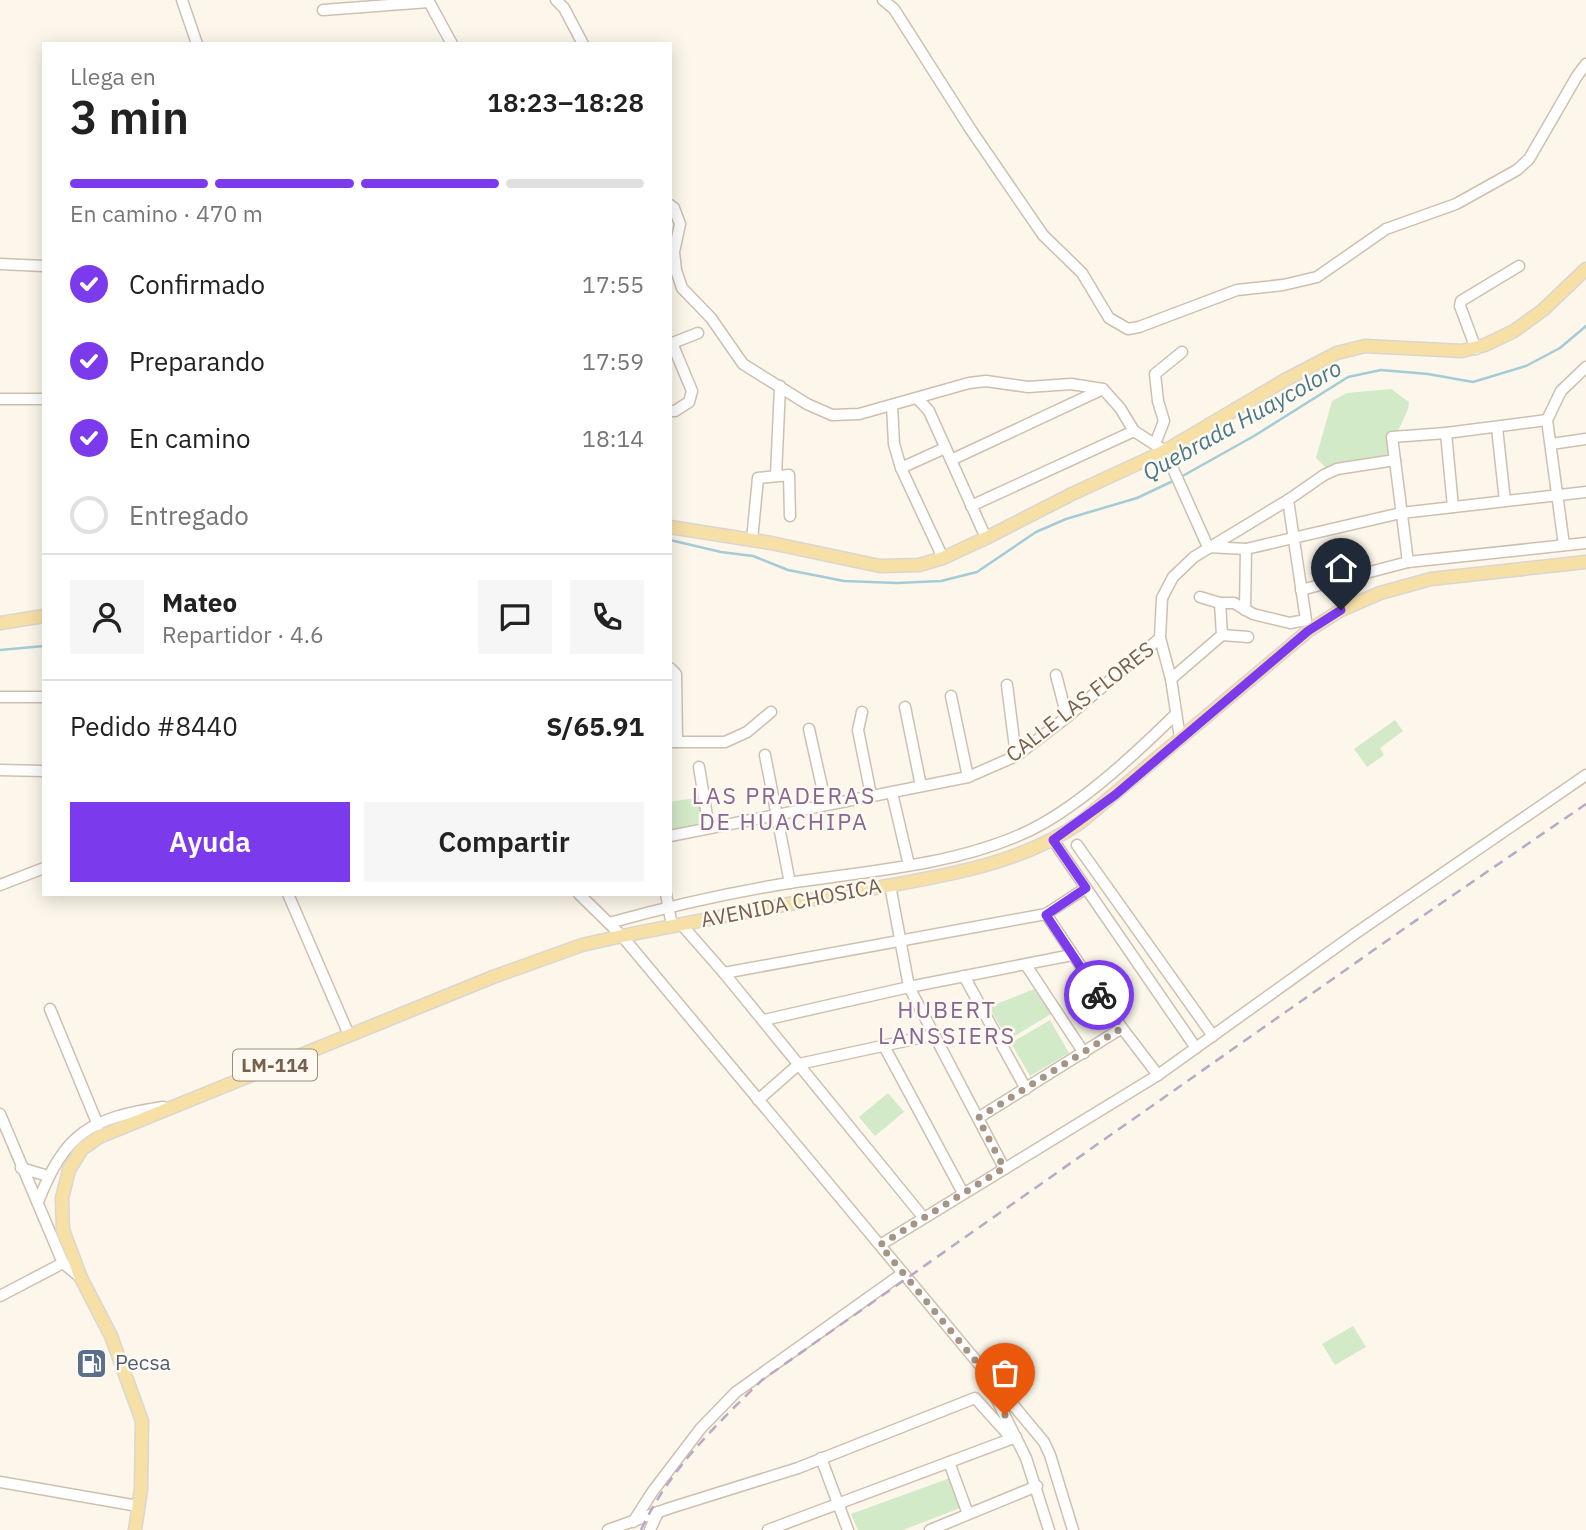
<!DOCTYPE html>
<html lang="es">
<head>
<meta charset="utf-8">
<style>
  :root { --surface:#fff; --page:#f6f6f6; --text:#222; --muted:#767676; --line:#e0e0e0; --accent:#7c3aed }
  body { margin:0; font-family:"IBM Plex Sans",sans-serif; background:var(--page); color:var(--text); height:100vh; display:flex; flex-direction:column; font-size:26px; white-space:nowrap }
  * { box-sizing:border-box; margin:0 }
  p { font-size:23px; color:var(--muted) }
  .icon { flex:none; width:38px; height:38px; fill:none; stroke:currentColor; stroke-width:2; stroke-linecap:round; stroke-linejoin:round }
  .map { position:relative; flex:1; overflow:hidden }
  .side { position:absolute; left:42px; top:42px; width:630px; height:854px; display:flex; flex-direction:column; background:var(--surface); border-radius:0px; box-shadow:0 4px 18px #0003 }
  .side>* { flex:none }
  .pin { position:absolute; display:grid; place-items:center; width:60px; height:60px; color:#fff; margin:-72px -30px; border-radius:50% 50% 50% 0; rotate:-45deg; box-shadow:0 0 7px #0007 }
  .pin .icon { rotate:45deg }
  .courier { position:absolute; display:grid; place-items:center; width:70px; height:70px; margin:-35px; border:5px solid #7c3aed; border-radius:50%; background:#fff; color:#222; box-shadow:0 2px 9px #0007 }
  .summary em { font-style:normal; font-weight:600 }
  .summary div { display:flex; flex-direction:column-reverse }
  .summary { display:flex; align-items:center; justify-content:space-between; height:119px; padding:0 28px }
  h1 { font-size:46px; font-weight:600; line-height:52px }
  .bar { display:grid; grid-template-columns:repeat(4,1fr); gap:10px 7px; align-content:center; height:84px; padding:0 28px }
  .bar i { height:9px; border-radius:5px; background:var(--line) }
  .bar .active { background:var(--accent) }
  .bar p { grid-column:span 4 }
  .line { display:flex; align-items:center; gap:18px; padding:0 28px; border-top:2px solid var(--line) }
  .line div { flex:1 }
  .round { display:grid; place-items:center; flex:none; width:74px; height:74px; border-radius:0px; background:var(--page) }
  ol { padding:0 28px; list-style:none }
  li { display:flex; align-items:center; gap:21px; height:77px }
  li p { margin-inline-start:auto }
  li .icon { padding:7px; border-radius:50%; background:var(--accent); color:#fff; stroke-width:4 }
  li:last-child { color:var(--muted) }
  li i { width:38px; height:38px; border:4px solid var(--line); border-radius:50% }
  .cta { display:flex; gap:14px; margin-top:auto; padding:14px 28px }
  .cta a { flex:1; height:80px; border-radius:0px; background:var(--accent); color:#fff; font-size:28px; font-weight:600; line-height:80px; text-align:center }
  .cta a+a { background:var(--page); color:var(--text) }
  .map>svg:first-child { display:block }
</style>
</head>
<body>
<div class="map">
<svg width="1586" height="1530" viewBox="0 0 1586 1530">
  <rect width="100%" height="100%" fill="#fcf7ea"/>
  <g fill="#d3eac8">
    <polygon points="1391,389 1409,402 1408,409 1387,456 1376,460 1327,469 1316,458 1332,401 1347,393"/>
    <polygon points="1395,720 1403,731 1380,748 1384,755 1367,767 1354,749"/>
    <polygon points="701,797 706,827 670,833 670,802"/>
    <polygon points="1034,989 1051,1014 1008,1040 989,1007"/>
    <polygon points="1050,1020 1069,1053 1030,1076 1011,1043"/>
    <polygon points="888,1093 904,1112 875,1136 859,1117"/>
    <polygon points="1353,1326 1366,1347 1335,1365 1322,1344"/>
    <polygon points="950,1478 960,1508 903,1530 858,1530 851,1514"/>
  </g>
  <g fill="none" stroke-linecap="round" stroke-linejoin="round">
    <g stroke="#a5cbd7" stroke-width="2.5">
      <polyline points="1179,478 1254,436 1348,377 1381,370 1428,374 1473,382 1526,366 1560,348 1586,326"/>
      <polyline points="670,540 721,552 753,556 788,570 844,581 897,583 941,581 977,572 1036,532 1066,519 1137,498 1173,481"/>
      <polyline points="0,650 44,646"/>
    </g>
    <defs>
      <g id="minor">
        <polyline points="182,0 197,44"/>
        <polyline points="428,0 452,44"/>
        <polyline points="556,0 564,8 583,44"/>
        <polyline points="883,0 894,9 971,130 1043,235 1082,273 1109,318 1128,329 1139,327 1237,290 1283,285 1317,277 1386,229 1456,204 1517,170 1529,159 1577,76 1586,64"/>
        <polyline points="323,10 429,2"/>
        <polyline points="670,205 674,208 680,224 674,252 676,270 682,288 711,318 743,364 807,404 832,415 859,414 969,383 986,381 1028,387 1071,384 1103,389 1120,408 1134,431 1165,451 1208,547 1246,549 1401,513 1586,492"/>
        <polyline points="0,264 44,266"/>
        <polyline points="670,344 698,333"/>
        <polyline points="1476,349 1460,306 1461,301 1519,266"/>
        <polyline points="917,398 929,411 986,538"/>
        <polyline points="0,399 44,399"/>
        <polyline points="892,405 894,444 901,468 943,558"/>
        <polyline points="670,411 675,411 689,402 692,391 672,343"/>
        <polyline points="1547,420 1564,545"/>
        <polyline points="1547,420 1561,391 1586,367"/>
        <polyline points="1497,428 1505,501"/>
        <polyline points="1446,433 1453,507"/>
        <polyline points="1155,444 1164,421 1158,401 1155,374 1182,352"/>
        <polyline points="1551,444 1586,439"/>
        <polyline points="951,460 1103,389"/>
        <polyline points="901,468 945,448"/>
        <polyline points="776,476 780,386"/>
        <polyline points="971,506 1134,431"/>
        <polyline points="752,540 758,478 789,475 790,516"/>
        <polyline points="1408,562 1392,437 1446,433 1547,420"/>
        <polyline points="1301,590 1408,562 1586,543"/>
        <polyline points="1200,597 1220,603 1234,603 1253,614 1290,623 1306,620 1288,500"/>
        <polyline points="1245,610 1246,549"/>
        <polyline points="1222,635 1248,637"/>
        <polyline points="670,668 676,674 677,742"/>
        <polyline points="1056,675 1067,717"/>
        <polyline points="1171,679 1222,635 1220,603"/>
        <polyline points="1007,685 1016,756"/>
        <polyline points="951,696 968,777"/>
        <polyline points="0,697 44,697"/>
        <polyline points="905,707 921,786"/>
        <polyline points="862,712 858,730 871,795"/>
        <polyline points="809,729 826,805"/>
        <polyline points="1180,738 1171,679 1160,638 1162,598 1173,577 1194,557 1288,500 1324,475 1337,469 1395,460"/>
        <polyline points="670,742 725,742 747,732 771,712"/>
        <polyline points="765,755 790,883"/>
        <polyline points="699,767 709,828"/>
        <polyline points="0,770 44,771"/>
        <polyline points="892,793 909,865"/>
        <polyline points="670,836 968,777 1016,756 1067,717 1160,638"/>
        <polyline points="1053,840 1196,1048"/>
        <polyline points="1077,845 1213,1036"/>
        <polyline points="0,885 44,868"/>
        <polyline points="890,885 909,987 1004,1168"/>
        <polyline points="288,894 349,1035"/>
        <polyline points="579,894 622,936 1044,1442 1050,1455 1073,1530"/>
        <polyline points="666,894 672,926"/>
        <polyline points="1046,914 1122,1028 1158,1075"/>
        <path d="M609,923C670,906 732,892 795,882C871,871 952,865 1022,834C1075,811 1135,754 1176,714"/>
        <polyline points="681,924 724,973 923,1217"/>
        <polyline points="1026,965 1084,1053"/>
        <polyline points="724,973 1046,914 1086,888"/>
        <polyline points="964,976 1026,1089"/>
        <polyline points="50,1009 98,1125"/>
        <polyline points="764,1020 909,987 1072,955"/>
        <polyline points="884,1046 963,1193"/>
        <polyline points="758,1100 799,1064 933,1035"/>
        <polyline points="0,1114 63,1263 81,1278"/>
        <polyline points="978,1118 1122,1028"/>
        <polyline points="21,1168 48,1176"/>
        <path d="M38,1202C65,1132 91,1118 163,1107"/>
        <polyline points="880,1245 1158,1075 1356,933 1586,775"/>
        <polyline points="0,1296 63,1263"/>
        <polyline points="989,1384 1026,1458 1049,1530"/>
        <polyline points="821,1458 848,1530"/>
        <polyline points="949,1462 968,1514"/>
        <polyline points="0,1482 138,1506"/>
        <polyline points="633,1522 653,1491 701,1428 736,1392 903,1273"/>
        <polyline points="608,1530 670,1508 798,1468 975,1398 1012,1439"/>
        <polyline points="650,1530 658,1512"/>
        <polyline points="768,1530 1016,1437"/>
        <polyline points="930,1530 1037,1486"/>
      </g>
      <g id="major">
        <polyline points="670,527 771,543 880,566 919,565 943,558 986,538 1072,494 1165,451 1285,380 1337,353 1365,346 1462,351 1485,345 1514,331 1543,310 1586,269"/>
        <polyline points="0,623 44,616"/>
        <path d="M135,1530L141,1489L142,1421L111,1336L81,1278L63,1230L62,1198L69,1170L82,1149L99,1137L493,977L582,945L622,936C697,921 772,907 848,893C927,878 1014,869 1081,822L1308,631L1341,610L1380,593L1431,579L1586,562"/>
      </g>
    </defs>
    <use href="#minor" stroke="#cec0b0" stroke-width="13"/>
    <use href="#major" stroke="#dbd6d1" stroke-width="15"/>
    <use href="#minor" stroke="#fff" stroke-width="10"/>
    <use href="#major" stroke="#f7e0a6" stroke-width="12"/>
    <path stroke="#bba8c6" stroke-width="2.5" stroke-dasharray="10 7" stroke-linecap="butt" d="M641,1530C668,1471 716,1425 762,1380L1408,926L1586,804"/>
  </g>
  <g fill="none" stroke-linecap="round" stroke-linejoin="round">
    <polyline stroke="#a59585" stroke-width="7" stroke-dasharray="0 12.6" points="1005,1415 983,1370 880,1245 1004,1168 978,1118 1122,1028 1099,995"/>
    <polyline stroke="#7c3aed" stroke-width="9" points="1099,995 1046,915 1086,888 1053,840 1115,795 1308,631 1341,610"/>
  </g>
  <defs>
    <symbol id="fuel-square" viewBox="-11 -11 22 22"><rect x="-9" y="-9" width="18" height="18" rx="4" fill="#5c6f8a" stroke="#fefaf1"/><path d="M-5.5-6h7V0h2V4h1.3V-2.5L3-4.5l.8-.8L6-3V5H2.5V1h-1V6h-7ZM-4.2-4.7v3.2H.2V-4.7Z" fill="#fff"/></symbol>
  </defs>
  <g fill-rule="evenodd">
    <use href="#fuel-square" x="74" y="1346" width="35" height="35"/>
  </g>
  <g text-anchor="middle" stroke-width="5" stroke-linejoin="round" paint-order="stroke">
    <rect fill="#fefaf1" stroke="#9f8e7f" stroke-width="2" x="233" y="1049.5" width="84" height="31" rx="5"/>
    <g font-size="19" font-weight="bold" fill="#76604e">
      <text x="275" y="1072">LM-114</text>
    </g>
    <g font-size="21" fill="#76604e" stroke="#fefaf1">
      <text transform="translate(1080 702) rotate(-38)" y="7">CALLE LAS FLORES</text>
      <text transform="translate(791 903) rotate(-11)" y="7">AVENIDA CHOSICA</text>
    </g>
    <g font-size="21" fill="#4e5e75" stroke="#fefaf1" text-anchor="start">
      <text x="115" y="1370">Pecsa</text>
    </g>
    <g font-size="23" font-style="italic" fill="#487888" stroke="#fefaf1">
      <text transform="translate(1242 420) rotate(-29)" y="8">Quebrada Huaycoloro</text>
    </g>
    <g font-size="23" letter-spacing="2" fill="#876692" stroke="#fefaf1">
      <text x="784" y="804">LAS PRADERAS<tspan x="784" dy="26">DE HUACHIPA</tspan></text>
      <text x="947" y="1018">HUBERT<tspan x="947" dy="26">LANSSIERS</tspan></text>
    </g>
  </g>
</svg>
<div class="pin" style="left:1005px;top:1415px;background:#ea580c"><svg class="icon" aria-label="bag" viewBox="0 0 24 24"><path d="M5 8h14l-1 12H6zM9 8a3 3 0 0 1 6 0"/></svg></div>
<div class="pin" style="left:1341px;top:610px;background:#1f2937"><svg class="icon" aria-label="home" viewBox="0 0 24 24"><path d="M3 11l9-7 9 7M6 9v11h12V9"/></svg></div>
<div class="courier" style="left:1099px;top:995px"><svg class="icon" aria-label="bike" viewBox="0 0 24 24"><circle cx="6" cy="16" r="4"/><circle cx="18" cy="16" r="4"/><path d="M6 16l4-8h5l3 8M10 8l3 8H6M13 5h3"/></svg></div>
<section class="side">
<div class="summary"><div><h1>3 min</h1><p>Llega en</p></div><em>18:23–18:28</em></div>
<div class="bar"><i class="active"></i><i class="active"></i><i class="active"></i><i></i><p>En camino · 470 m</p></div>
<ol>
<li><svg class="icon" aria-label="check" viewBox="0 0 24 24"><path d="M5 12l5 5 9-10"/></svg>Confirmado<p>17:55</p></li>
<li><svg class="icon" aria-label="check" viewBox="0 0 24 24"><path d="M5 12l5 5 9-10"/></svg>Preparando<p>17:59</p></li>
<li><svg class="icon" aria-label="check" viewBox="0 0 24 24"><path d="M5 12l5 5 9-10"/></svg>En camino<p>18:14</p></li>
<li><i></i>Entregado</li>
</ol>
<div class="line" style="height:126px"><a class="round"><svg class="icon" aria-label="person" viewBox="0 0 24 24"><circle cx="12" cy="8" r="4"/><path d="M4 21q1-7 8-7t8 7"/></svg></a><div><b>Mateo</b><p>Repartidor · 4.6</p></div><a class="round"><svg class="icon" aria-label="chat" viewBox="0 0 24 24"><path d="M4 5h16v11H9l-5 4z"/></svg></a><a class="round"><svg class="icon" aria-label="phone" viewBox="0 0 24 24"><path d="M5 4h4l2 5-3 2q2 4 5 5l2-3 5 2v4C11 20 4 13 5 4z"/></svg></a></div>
<div class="line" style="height:91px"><div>Pedido #8440</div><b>S/65.91</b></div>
<div class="cta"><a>Ayuda</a><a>Compartir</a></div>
</section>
</div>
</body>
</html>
